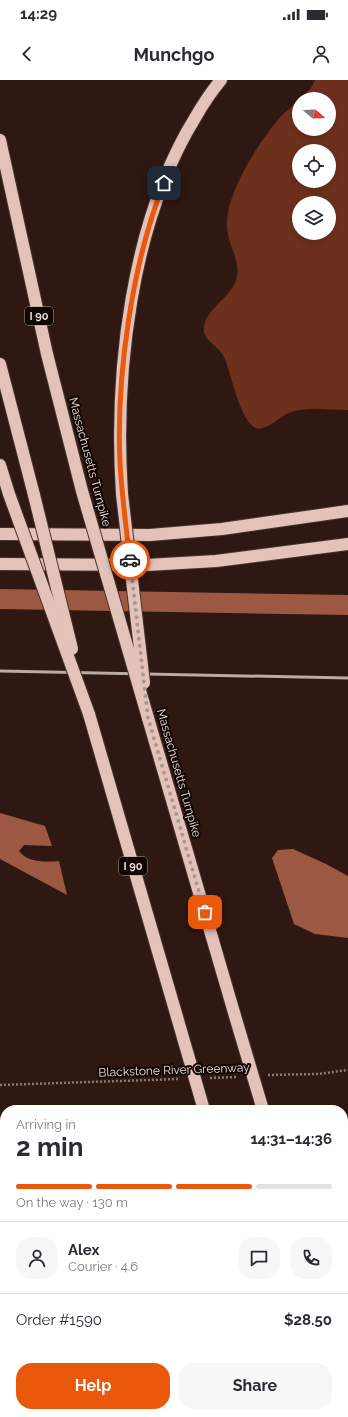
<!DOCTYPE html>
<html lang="en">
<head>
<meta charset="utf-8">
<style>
  :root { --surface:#fff; --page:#f7f7f7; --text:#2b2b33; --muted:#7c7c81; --line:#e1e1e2; --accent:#ea580c }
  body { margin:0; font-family:Raleway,sans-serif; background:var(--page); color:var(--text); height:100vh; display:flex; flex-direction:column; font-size:15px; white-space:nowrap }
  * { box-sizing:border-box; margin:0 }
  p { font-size:13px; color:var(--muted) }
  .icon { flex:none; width:22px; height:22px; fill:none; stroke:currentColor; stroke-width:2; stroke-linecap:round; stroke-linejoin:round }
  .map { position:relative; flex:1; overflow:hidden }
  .side { position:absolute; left:0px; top:1025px; width:348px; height:312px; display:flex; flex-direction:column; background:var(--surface); border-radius:16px 16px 0 0; box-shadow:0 2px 6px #0003 }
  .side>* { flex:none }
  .needle { width:26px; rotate:109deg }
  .buttons { position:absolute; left:292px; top:12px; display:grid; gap:8px }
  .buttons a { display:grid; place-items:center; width:44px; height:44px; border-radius:50%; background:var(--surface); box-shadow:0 2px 6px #0003; font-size:20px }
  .pin { position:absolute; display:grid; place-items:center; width:34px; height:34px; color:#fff; margin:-17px; border-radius:8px; box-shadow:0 2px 6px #0006 }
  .courier { position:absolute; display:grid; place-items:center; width:40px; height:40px; margin:-20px; border:3px solid #ea580c; border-radius:50%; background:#fff; color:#222; box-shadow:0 1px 5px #0007 }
  .head em { font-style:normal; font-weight:700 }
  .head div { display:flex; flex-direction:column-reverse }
  .head { display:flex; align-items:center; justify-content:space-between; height:68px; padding:0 16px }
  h1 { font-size:26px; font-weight:700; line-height:30px }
  .bar { display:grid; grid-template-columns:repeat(4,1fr); gap:6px 4px; align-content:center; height:48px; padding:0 16px }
  .bar i { height:5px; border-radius:3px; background:var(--line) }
  .bar .current { background:var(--accent) }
  .bar p { grid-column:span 4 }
  .line { display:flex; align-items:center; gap:10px; padding:0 16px; border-top:1px solid var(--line) }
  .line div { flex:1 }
  .round { display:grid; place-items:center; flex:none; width:42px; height:42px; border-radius:16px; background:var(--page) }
  .cta { display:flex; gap:8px; margin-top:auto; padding:8px 16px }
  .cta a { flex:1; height:46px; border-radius:16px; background:var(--accent); color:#fff; font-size:16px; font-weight:700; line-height:46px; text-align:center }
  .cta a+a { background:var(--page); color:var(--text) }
  .status { display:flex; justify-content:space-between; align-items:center; height:28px; padding:0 20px; background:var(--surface); direction:ltr }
  .status svg { height:11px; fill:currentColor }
  header { display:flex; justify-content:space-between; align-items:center; height:52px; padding:0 16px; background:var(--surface); font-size:18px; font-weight:700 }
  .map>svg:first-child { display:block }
</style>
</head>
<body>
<div class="status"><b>14:29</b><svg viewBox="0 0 49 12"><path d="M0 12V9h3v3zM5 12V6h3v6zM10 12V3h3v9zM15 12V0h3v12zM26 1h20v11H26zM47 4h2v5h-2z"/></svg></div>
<header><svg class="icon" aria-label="back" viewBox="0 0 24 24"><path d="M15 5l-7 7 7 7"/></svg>Munchgo<svg class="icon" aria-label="person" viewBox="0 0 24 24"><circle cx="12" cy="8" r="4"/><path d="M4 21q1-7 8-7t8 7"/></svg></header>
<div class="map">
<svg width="348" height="1337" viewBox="0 0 348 1337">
  <rect width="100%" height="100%" fill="#2f1811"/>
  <path fill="#6d301d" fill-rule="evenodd" d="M315,0H348V330C330,330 308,326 291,332C281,335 266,352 256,348C240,342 231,292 224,277C219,266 201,260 204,246C208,226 234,216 237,196C240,179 227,163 227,146C226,114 257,65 277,41C283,33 292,27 299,20V49H329V19H300L311,8ZM299,71H329V101H299ZM299,123H329V153H299Z"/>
  <g fill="#9d5843">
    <path d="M0,733L45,746L52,766L24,765L19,771C28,783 45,782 59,781L67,815L0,779Z"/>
    <polygon points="293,769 326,784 348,796 348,858 315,854 294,844 272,778 278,770"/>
  </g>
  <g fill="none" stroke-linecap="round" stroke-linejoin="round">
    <polyline stroke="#9d5843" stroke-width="20" points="0,519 348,525"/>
    <defs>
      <g id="motorway">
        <polyline points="0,60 47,274 82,411"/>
        <polyline points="0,284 34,415"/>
        <polyline points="0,385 9,414"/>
        <path d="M122,414C114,293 131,142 195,38C203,24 211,12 221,0"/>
        <polyline points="0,454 150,455 222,449 348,431"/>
        <polyline points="0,484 147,485 216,481 348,464"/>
        <polyline points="89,634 177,937"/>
        <polyline points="148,638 235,936"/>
        <polyline points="343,1054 348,1054"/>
        <polyline points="0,1060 5,1060"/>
        <polyline points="343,1091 348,1091"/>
        <polyline points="0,1094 5,1094"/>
        <polyline points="343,1127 348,1127"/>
        <polyline points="0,1132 5,1132"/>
        <polyline points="343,1303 348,1320"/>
        <polyline points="292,1332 294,1337"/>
      </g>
    </defs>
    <use href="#motorway" stroke="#49332d" stroke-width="14"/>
    <g stroke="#8d7a74" stroke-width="2.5" stroke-dasharray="2 2" stroke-linecap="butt">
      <polyline points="268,995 318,994 348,990"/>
      <polyline points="210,998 237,997"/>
      <polyline points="0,1005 179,999"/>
    </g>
    <use href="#motorway" stroke="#e3c2b9" stroke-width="12"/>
    <polyline stroke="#bcaaa5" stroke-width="3" points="0,591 348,598"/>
    <defs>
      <g id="motorway-bridge">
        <polyline points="82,411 148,638"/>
        <polyline points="9,414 89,634"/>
        <polyline points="122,414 144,603"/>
        <polyline points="34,415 72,569"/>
        <polyline points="235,936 263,1030"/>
        <polyline points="177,937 204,1030"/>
      </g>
    </defs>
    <use href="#motorway-bridge" stroke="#49332d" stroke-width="14" stroke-linecap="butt"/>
    <use href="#motorway-bridge" stroke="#e3c2b9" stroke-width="12"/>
  </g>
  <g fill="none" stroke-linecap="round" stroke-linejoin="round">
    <polyline stroke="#aa9792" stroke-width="4" stroke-dasharray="0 7.2" points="130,480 148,638 205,832"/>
    <path stroke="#ea580c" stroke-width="5" d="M130,480C126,448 122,416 120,383C116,297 132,183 164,103"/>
  </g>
  <g text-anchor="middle" stroke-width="4" stroke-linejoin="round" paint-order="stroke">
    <g fill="#100604" stroke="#aa9c98" stroke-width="1">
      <rect x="25" y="227" width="28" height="18" rx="3"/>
      <rect x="119" y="777" width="28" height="18" rx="3"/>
    </g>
    <g font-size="11" font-weight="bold" fill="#ecdcd7">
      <text x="39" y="240">I 90</text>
      <text x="133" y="790">I 90</text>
    </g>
    <g font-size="12" fill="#ecdcd7" stroke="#100604">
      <text transform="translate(90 382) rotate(75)" y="4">Massachusetts Turnpike</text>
      <text transform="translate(179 693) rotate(74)" y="4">Massachusetts Turnpike</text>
      <text transform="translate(174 990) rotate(-2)" y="4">Blackstone River Greenway</text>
    </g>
  </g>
</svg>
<div class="buttons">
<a><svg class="needle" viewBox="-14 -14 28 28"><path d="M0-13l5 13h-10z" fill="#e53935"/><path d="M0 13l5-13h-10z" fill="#7c7c81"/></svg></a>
<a><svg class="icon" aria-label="locate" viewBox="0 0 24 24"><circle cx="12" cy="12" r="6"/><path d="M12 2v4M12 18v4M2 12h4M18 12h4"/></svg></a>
<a><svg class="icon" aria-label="layers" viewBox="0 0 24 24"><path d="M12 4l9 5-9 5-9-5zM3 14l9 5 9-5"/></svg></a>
</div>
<div class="pin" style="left:205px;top:832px;background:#ea580c"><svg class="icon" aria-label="bag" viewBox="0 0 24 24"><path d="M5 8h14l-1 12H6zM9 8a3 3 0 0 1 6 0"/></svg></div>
<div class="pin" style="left:164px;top:103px;background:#1f2937"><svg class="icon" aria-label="home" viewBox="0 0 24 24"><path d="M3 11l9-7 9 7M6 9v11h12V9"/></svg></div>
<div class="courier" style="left:130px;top:480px"><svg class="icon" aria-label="car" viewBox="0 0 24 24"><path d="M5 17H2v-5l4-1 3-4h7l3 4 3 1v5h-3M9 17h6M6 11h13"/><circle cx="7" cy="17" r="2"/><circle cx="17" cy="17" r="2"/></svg></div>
<section class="side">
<div class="head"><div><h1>2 min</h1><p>Arriving in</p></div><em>14:31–14:36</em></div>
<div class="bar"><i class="current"></i><i class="current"></i><i class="current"></i><i></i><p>On the way · 130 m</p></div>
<div class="line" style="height:72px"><a class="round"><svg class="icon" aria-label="person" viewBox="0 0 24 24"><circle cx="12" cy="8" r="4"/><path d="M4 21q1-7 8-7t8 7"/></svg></a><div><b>Alex</b><p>Courier · 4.6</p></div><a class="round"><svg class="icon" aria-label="chat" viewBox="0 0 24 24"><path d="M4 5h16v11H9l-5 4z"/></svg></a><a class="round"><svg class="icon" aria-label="phone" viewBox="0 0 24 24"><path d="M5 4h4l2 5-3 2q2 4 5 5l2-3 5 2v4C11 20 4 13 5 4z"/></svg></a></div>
<div class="line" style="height:52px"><div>Order #1590</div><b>$28.50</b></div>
<div class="cta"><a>Help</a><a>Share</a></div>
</section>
</div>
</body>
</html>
